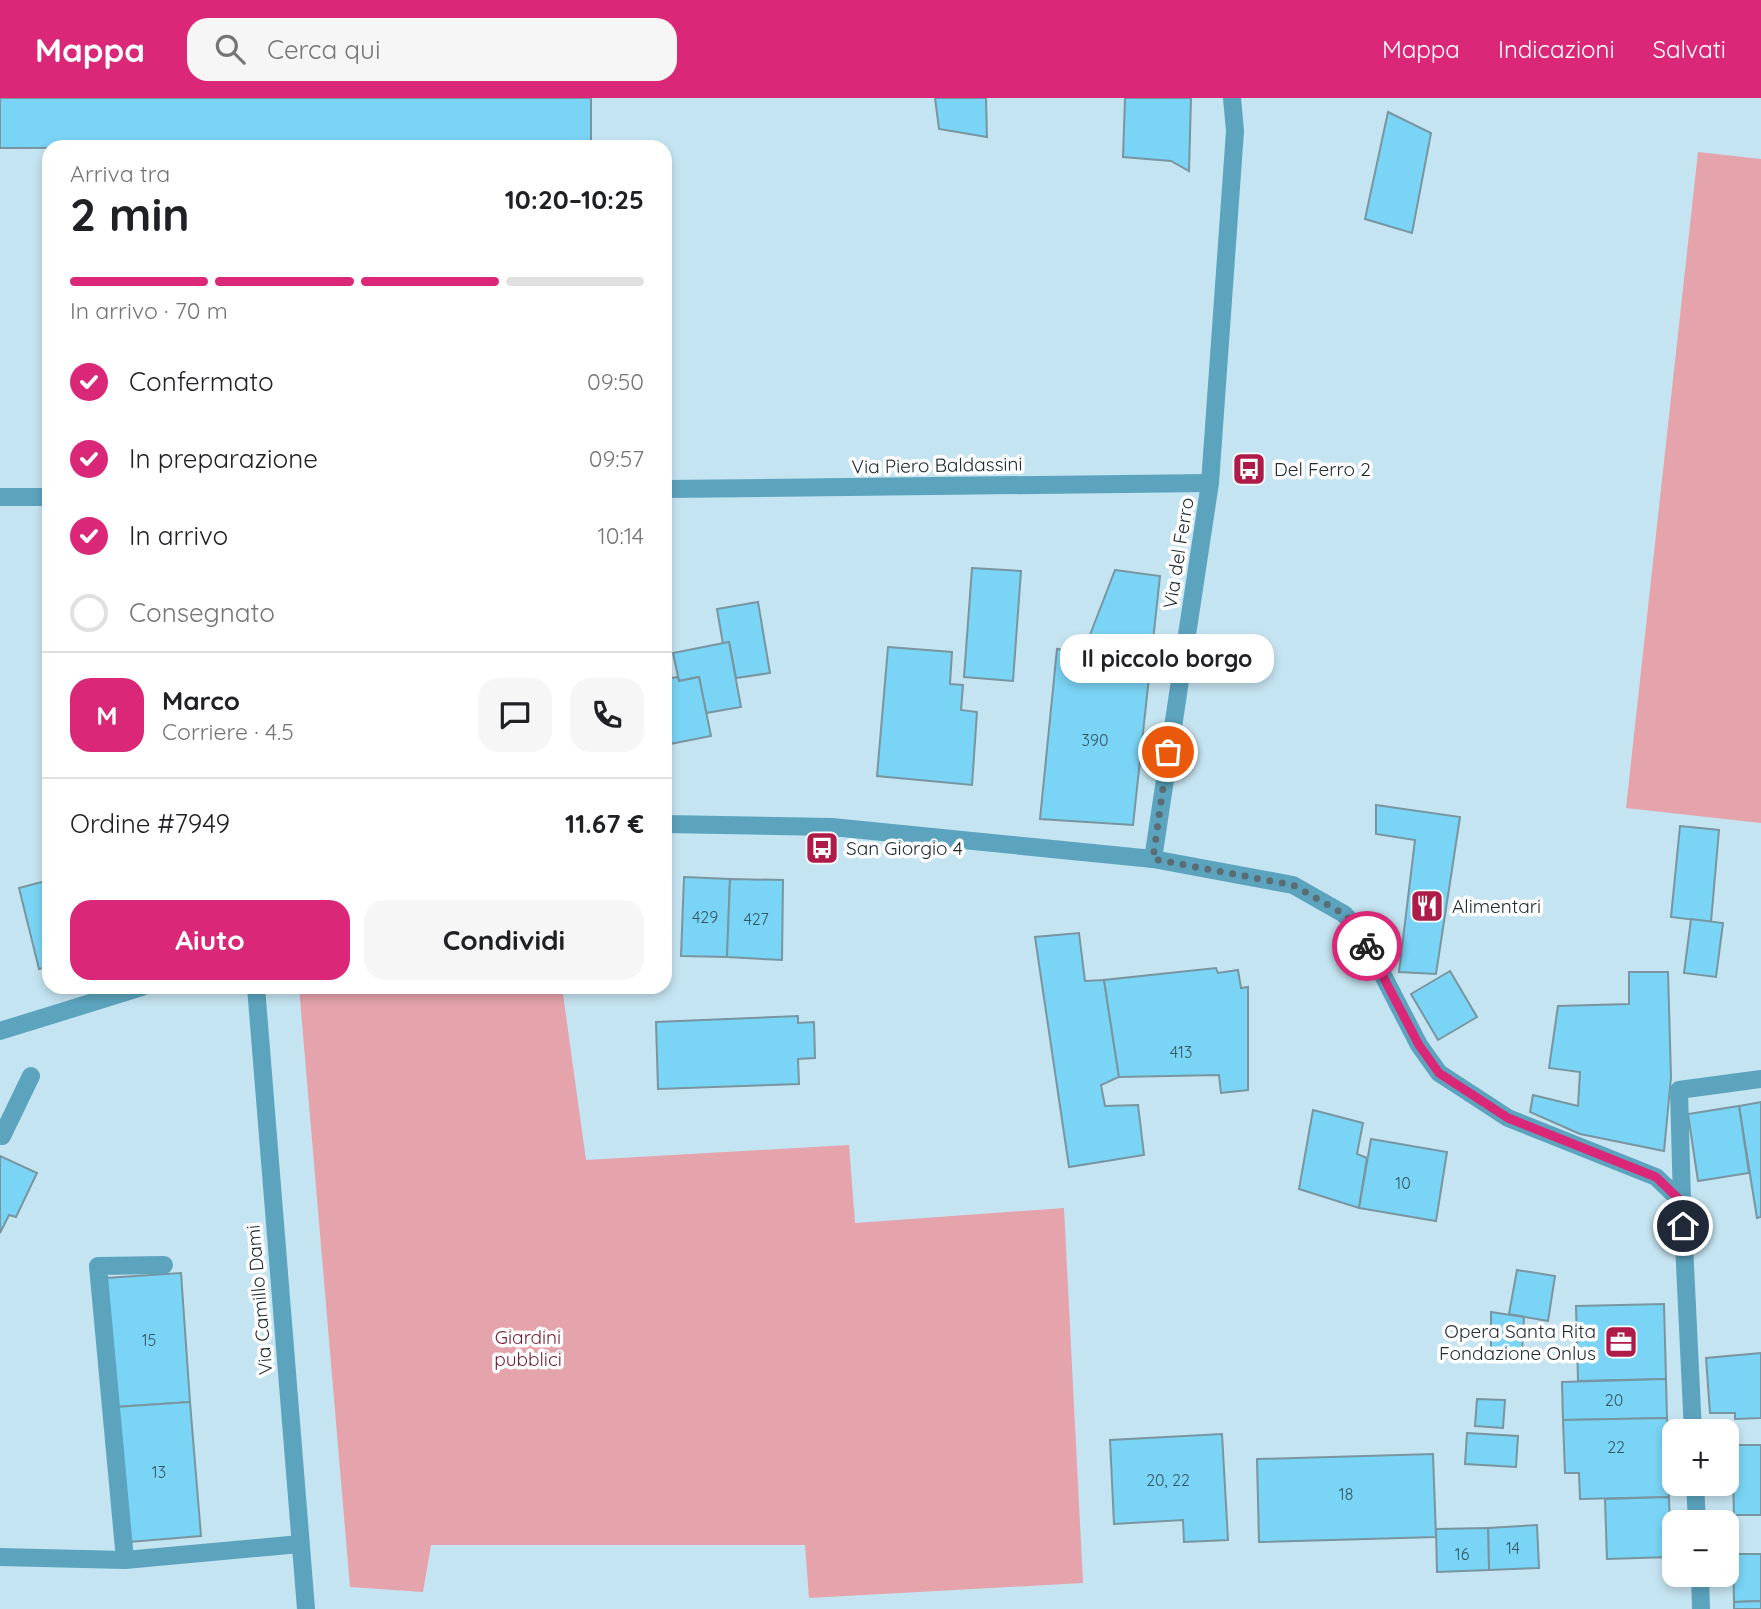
<!DOCTYPE html>
<html lang="it">
<head>
<meta charset="utf-8">
<style>
  :root { --surface:#fff; --page:#f6f6f6; --text:#202124; --muted:#757577; --line:#e0e0e0; --accent:#db2777 }
  body { margin:0; font-family:Quicksand,sans-serif; background:var(--page); color:var(--text); height:100vh; display:flex; flex-direction:column; font-size:26px; white-space:nowrap }
  * { box-sizing:border-box; margin:0 }
  p { font-size:23px; color:var(--muted) }
  .icon { flex:none; width:38px; height:38px; fill:none; stroke:currentColor; stroke-width:2; stroke-linecap:round; stroke-linejoin:round }
  .map { position:relative; flex:1; overflow:hidden }
  .drawer { position:absolute; left:42px; top:42px; width:630px; height:854px; display:flex; flex-direction:column; background:var(--surface); border-radius:21px; box-shadow:0 4px 10px #0003 }
  .drawer>* { flex:none }
  .controls { position:absolute; left:1662px; top:1321px; display:grid; gap:14px }
  .controls a { display:grid; place-items:center; width:77px; height:77px; border-radius:14px; background:var(--surface); box-shadow:0 4px 10px #0003; font-size:35px }
  .pin { position:absolute; display:grid; place-items:center; width:60px; height:60px; color:#fff; margin:-30px; border:4px solid #fff; border-radius:50%; box-shadow:0 2px 7px #0007 }
  .courier { position:absolute; display:grid; place-items:center; width:70px; height:70px; margin:-35px; border:5px solid #db2777; border-radius:50%; background:#fff; color:#222; box-shadow:0 2px 9px #0007 }
  .bubble { position:absolute; height:49px; border-radius:21px; background:var(--surface); box-shadow:0 4px 10px #0003; font-size:23px; font-weight:700; line-height:49px; text-align:center }
  .headline em { font-style:normal; font-weight:700 }
  .headline div { display:flex; flex-direction:column-reverse }
  .headline { display:flex; align-items:center; justify-content:space-between; height:119px; padding:0 28px }
  h1 { font-size:46px; font-weight:700; line-height:52px }
  .bar { display:grid; grid-template-columns:repeat(4,1fr); gap:10px 7px; align-content:center; height:84px; padding:0 28px }
  .bar i { height:9px; border-radius:5px; background:var(--line) }
  .bar .active { background:var(--accent) }
  .bar p { grid-column:span 4 }
  .line { display:flex; align-items:center; gap:18px; padding:0 28px; border-top:2px solid var(--line) }
  .line div { flex:1 }
  .round { display:grid; place-items:center; flex:none; width:74px; height:74px; border-radius:21px; background:var(--page) }
  ol { padding:0 28px; list-style:none }
  li { display:flex; align-items:center; gap:21px; height:77px }
  li p { margin-inline-start:auto }
  li .icon { padding:7px; border-radius:50%; background:var(--accent); color:#fff; stroke-width:4 }
  li:last-child { color:var(--muted) }
  li i { width:38px; height:38px; border:4px solid var(--line); border-radius:50% }
  .cta { display:flex; gap:14px; margin-top:auto; padding:14px 28px }
  .cta a { flex:1; height:80px; border-radius:21px; background:var(--accent); color:#fff; font-size:28px; font-weight:700; line-height:80px; text-align:center }
  .cta a+a { background:var(--page); color:var(--text) }
  header { display:flex; align-items:center; gap:42px; box-sizing:border-box; height:98px; padding:0 35px; background:var(--accent); color:#fff }
  header strong { font-size:33px }
  nav { display:flex; gap:38px; margin-inline-start:auto; font-size:24px }
  .search { width:490px; height:63px; background:var(--page); display:flex; align-items:center; gap:18px; box-sizing:border-box; padding:0 24px; border-radius:21px; color:var(--muted); font-size:26px }
  .map>svg:first-child { display:block }
</style>
</head>
<body>
<header>
<strong>Mappa</strong>
<div class="search"><svg class="icon" aria-label="search" viewBox="0 0 24 24"><circle cx="10" cy="10" r="6"/><path d="M15 15l6 6"/></svg>Cerca qui</div>
<nav><a>Mappa</a><a>Indicazioni</a><a>Salvati</a></nav>
</header>
<div class="map">
<svg width="1761" height="1511" viewBox="0 0 1761 1511">
  <rect width="100%" height="100%" fill="#c5e4f1"/>
  <g fill="#e5a3ac">
    <polygon points="1698,54 1761,61 1761,725 1626,710"/>
    <polygon points="299,889 562,889 586,1062 849,1047 855,1125 1064,1110 1083,1485 809,1500 805,1447 431,1447 423,1494 350,1489"/>
  </g>
  <g fill="#7ad4f5" stroke="#7895a0" stroke-width="2">
    <polygon points="0,0 591,0 591,49 0,50"/>
    <polygon points="935,0 986,0 987,39 939,31"/>
    <polygon points="1125,0 1191,0 1189,73 1171,63 1123,59"/>
    <polygon points="1388,14 1431,35 1412,135 1365,121"/>
    <polygon points="972,470 1021,473 1013,583 964,579"/>
    <polygon points="1115,472 1160,478 1133,727 1040,721 1057,551 1083,555"/>
    <polygon points="758,504 770,575 736,580 729,544 723,546 717,511"/>
    <polygon points="729,544 741,609 706,615 699,579 679,583 673,555"/>
    <polygon points="888,549 952,554 950,586 963,587 961,612 977,614 972,687 877,678"/>
    <polygon points="678,579 679,583 699,579 711,638 665,647 665,581"/>
    <polygon points="1376,707 1460,719 1436,876 1399,874 1415,742 1376,736"/>
    <polygon points="1680,728 1719,732 1711,824 1671,819"/>
    <polygon points="684,779 730,781 727,859 681,858"/>
    <polygon points="730,781 783,782 782,862 727,859"/>
    <polygon points="49,782 49,868 39,871 19,790"/>
    <polygon points="1691,821 1723,825 1716,879 1684,875"/>
    <polygon points="1079,835 1085,883 1104,882 1119,979 1101,987 1105,1008 1138,1007 1144,1057 1069,1069 1035,839"/>
    <polygon points="1216,870 1218,875 1238,872 1241,890 1248,889 1248,992 1221,995 1219,977 1119,979 1104,882"/>
    <polygon points="1450,873 1477,919 1438,942 1411,896"/>
    <polygon points="1629,874 1668,874 1671,979 1664,1053 1580,1036 1530,1014 1533,997 1578,1008 1580,974 1549,970 1558,908 1629,906"/>
    <polygon points="798,918 798,925 814,924 815,960 798,961 799,986 658,991 656,924"/>
    <polygon points="1761,1004 1761,1119 1757,1120 1739,1008"/>
    <polygon points="1739,1008 1749,1075 1698,1083 1688,1016"/>
    <polygon points="1313,1012 1363,1025 1357,1056 1367,1060 1359,1110 1299,1091"/>
    <polygon points="1371,1041 1447,1054 1436,1123 1359,1110"/>
    <polygon points="0,1058 37,1075 16,1119 9,1117 0,1135"/>
    <polygon points="1517,1172 1555,1178 1548,1223 1509,1216"/>
    <polygon points="181,1175 190,1304 116,1309 106,1180"/>
    <polygon points="1664,1206 1666,1281 1578,1283 1576,1208"/>
    <polygon points="1491,1214 1524,1219 1522,1254 1491,1253"/>
    <polygon points="1761,1255 1761,1320 1735,1321 1735,1315 1710,1315 1706,1260"/>
    <polygon points="1666,1281 1667,1320 1563,1322 1562,1284"/>
    <polygon points="1477,1301 1505,1302 1503,1330 1475,1328"/>
    <polygon points="190,1304 201,1438 129,1444 116,1309"/>
    <polygon points="1667,1320 1669,1399 1580,1401 1579,1375 1565,1375 1563,1322"/>
    <polygon points="1467,1335 1518,1338 1516,1369 1465,1366"/>
    <polygon points="1222,1336 1228,1442 1184,1444 1183,1422 1114,1426 1110,1342"/>
    <polygon points="1732,1347 1761,1347 1761,1417 1734,1417"/>
    <polygon points="1433,1356 1436,1439 1259,1444 1257,1361"/>
    <polygon points="1669,1399 1671,1459 1607,1461 1605,1401"/>
    <polygon points="1537,1427 1539,1470 1489,1472 1488,1430"/>
    <polygon points="1488,1430 1489,1472 1437,1474 1436,1431"/>
    <polygon points="1733,1456 1761,1456 1761,1503 1734,1504"/>
    <polygon points="1761,1503 1761,1511 1734,1511 1734,1504"/>
  </g>
  <g fill="none" stroke-linecap="round" stroke-linejoin="round">
    <g stroke="#5ca4be" stroke-width="18">
      <polyline points="665,391 1210,385"/>
      <polyline points="0,399 49,399"/>
      <polyline points="665,726 832,729 1153,761 1293,787 1344,816 1360,833 1419,947 1439,975 1508,1020 1656,1079 1682,1104 1693,1334"/>
      <polyline points="1153,761 1210,385 1235,33 1232,0"/>
      <polyline points="256,889 306,1511"/>
      <polyline points="0,933 142,889"/>
      <polyline points="0,1038 2,1038 31,978"/>
      <polyline points="1682,1104 1679,992 1761,981"/>
      <polyline points="1695,1386 1697,1424"/>
      <polyline points="0,1459 125,1462 98,1168 164,1167"/>
      <polyline points="125,1462 300,1446"/>
      <polyline points="1700,1477 1701,1511"/>
    </g>
  </g>
  <g fill="none" stroke-linecap="round" stroke-linejoin="round">
    <polyline stroke="#5a6c74" stroke-width="7" stroke-dasharray="0 12.6" points="1168,654 1153,761 1293,787 1344,816 1360,832 1367,848"/>
    <polyline stroke="#db2777" stroke-width="9" points="1367,848 1419,947 1439,975 1508,1020 1656,1079 1682,1104 1683,1128"/>
  </g>
  <defs>
    <symbol id="bus-square" viewBox="-11 -11 22 22"><rect x="-9" y="-9" width="18" height="18" rx="4" fill="#ae1b49" stroke="#fff"/><path d="M-5-6H5V4H4V6H2V4H-2V6H-4V4H-5ZM-3.5-4V0h7V-4ZM-3.5 1.2v1.5H-2V1.2ZM2 1.2v1.5H3.5V1.2Z" fill="#fff"/></symbol>
    <symbol id="restaurant-square" viewBox="-11 -11 22 22"><rect x="-9" y="-9" width="18" height="18" rx="4" fill="#ae1b49" stroke="#fff"/><path d="M-5-6h1v4h1v-4h1v4h1v-4h1v5L-1.5 .5V6h-2V.5L-5-1ZM5-6V6H3V1.5H1.5Q1.5-4 5-6Z" fill="#fff"/></symbol>
    <symbol id="office-square" viewBox="-11 -11 22 22"><rect x="-9" y="-9" width="18" height="18" rx="4" fill="#ae1b49" stroke="#fff"/><path d="M-6-3h4V-5.5h4V-3h4V5H-6ZM-1-4.5V-3h2v-1.5ZM-6 0V1H6V0Z" fill="#fff"/></symbol>
  </defs>
  <g fill-rule="evenodd">
    <use href="#bus-square" x="1230" y="352" width="38" height="38"/>
    <use href="#bus-square" x="803" y="731" width="38" height="38"/>
    <use href="#restaurant-square" x="1408" y="789" width="38" height="38"/>
    <use href="#office-square" x="1602" y="1225" width="38" height="38"/>
  </g>
  <g text-anchor="middle" stroke-width="7" stroke-linejoin="round" paint-order="stroke">
    <g font-size="16" fill="#365662">
      <text x="1095" y="648">390</text>
      <text x="705" y="825">429</text>
      <text x="756" y="827">427</text>
      <text x="1181" y="960">413</text>
      <text x="1403" y="1091">10</text>
      <text x="149" y="1248">15</text>
      <text x="1614" y="1308">20</text>
      <text x="1616" y="1355">22</text>
      <text x="159" y="1380">13</text>
      <text x="1168" y="1388">20, 22</text>
      <text x="1346" y="1402">18</text>
      <text x="1513" y="1456">14</text>
      <text x="1462" y="1462">16</text>
    </g>
    <g font-size="19" fill="#202c31" stroke="#fff">
      <text transform="translate(937 367) rotate(-1)" y="7">Via Piero Baldassini</text>
      <text transform="translate(1178 455) rotate(-81)" y="7">Via del Ferro</text>
      <text transform="translate(259 1202) rotate(-95)" y="7">Via Camillo Dami</text>
    </g>
    <g font-size="19" fill="#202c31" stroke="#fff" text-anchor="start">
      <text x="1274" y="378">Del Ferro 2</text>
      <text x="846" y="757">San Giorgio 4</text>
      <text x="1452" y="815">Alimentari</text>
      <text x="1596" y="1240" text-anchor="end">Opera Santa Rita<tspan x="1596" dy="22">Fondazione Onlus</tspan></text>
    </g>
    <g font-size="19" fill="#721a31" stroke="#fff">
      <text x="528" y="1246">Giardini<tspan x="528" dy="22">pubblici</tspan></text>
    </g>
  </g>
</svg>
<div class="controls">
<a>+</a>
<a>−</a>
</div>
<div class="pin" style="left:1168px;top:654px;background:#ea580c"><svg class="icon" aria-label="bag" viewBox="0 0 24 24"><path d="M5 8h14l-1 12H6zM9 8a3 3 0 0 1 6 0"/></svg></div>
<div class="pin" style="left:1683px;top:1128px;background:#1f2937"><svg class="icon" aria-label="home" viewBox="0 0 24 24"><path d="M3 11l9-7 9 7M6 9v11h12V9"/></svg></div>
<div class="courier" style="left:1367px;top:848px"><svg class="icon" aria-label="bike" viewBox="0 0 24 24"><circle cx="6" cy="16" r="4"/><circle cx="18" cy="16" r="4"/><path d="M6 16l4-8h5l3 8M10 8l3 8H6M13 5h3"/></svg></div>
<div class="bubble" style="left:1060px;top:536px;width:214px">Il piccolo borgo</div>
<section class="drawer">
<div class="headline"><div><h1>2 min</h1><p>Arriva tra</p></div><em>10:20–10:25</em></div>
<div class="bar"><i class="active"></i><i class="active"></i><i class="active"></i><i></i><p>In arrivo · 70 m</p></div>
<ol>
<li><svg class="icon" aria-label="check" viewBox="0 0 24 24"><path d="M5 12l5 5 9-10"/></svg>Confermato<p>09:50</p></li>
<li><svg class="icon" aria-label="check" viewBox="0 0 24 24"><path d="M5 12l5 5 9-10"/></svg>In preparazione<p>09:57</p></li>
<li><svg class="icon" aria-label="check" viewBox="0 0 24 24"><path d="M5 12l5 5 9-10"/></svg>In arrivo<p>10:14</p></li>
<li><i></i>Consegnato</li>
</ol>
<div class="line" style="height:126px"><b class="round" style="background:var(--accent);color:#fff">M</b><div><b>Marco</b><p>Corriere · 4.5</p></div><a class="round"><svg class="icon" aria-label="chat" viewBox="0 0 24 24"><path d="M4 5h16v11H9l-5 4z"/></svg></a><a class="round"><svg class="icon" aria-label="phone" viewBox="0 0 24 24"><path d="M5 4h4l2 5-3 2q2 4 5 5l2-3 5 2v4C11 20 4 13 5 4z"/></svg></a></div>
<div class="line" style="height:91px"><div>Ordine #7949</div><b>11.67 €</b></div>
<div class="cta"><a>Aiuto</a><a>Condividi</a></div>
</section>
</div>
</body>
</html>
